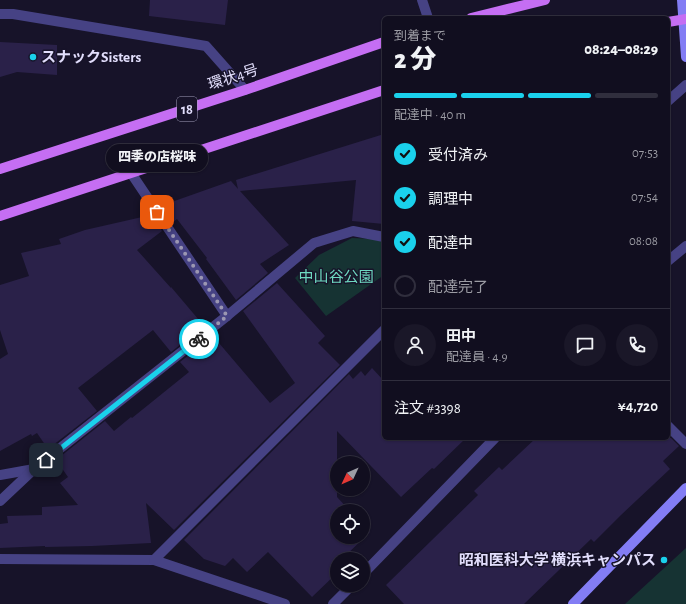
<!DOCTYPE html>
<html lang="ja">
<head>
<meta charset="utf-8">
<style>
  :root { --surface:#110e1f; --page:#1a1728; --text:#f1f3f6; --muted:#9c9ca4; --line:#302e3d; --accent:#1ad1ec }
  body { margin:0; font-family:"Alegreya Sans","Noto Sans JP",sans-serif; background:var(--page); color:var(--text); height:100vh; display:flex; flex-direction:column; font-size:15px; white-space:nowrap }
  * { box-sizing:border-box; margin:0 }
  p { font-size:13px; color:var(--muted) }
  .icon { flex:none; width:22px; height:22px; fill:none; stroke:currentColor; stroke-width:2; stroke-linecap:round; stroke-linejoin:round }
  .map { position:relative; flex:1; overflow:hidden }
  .panel { position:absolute; left:382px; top:16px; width:288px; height:424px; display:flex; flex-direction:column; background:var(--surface); border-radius:6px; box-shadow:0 1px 3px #0004,0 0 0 1px var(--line) }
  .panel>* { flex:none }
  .needle { width:26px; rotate:226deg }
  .tools { position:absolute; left:330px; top:456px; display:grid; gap:8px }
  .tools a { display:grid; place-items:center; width:40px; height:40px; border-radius:50%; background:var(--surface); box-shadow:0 1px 3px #0004,0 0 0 1px var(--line); font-size:20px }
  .pin { position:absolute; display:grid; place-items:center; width:34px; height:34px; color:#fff; margin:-17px; border-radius:8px; box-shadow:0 2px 6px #0006 }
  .courier { position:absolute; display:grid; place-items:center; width:40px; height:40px; margin:-20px; border:3px solid #1ad1ec; border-radius:50%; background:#fff; color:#222; box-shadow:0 1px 5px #0007 }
  .bubble { position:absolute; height:28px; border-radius:14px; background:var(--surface); box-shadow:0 1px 3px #0004,0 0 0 1px var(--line); font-size:13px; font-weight:800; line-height:28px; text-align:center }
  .overview em { font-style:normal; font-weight:800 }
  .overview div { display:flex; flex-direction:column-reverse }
  .overview { display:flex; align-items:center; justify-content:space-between; height:68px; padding:0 12px }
  h1 { font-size:26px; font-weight:800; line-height:30px }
  .bar { display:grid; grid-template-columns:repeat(4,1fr); gap:6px 4px; align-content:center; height:48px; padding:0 12px }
  .bar i { height:5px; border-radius:3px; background:var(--line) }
  .bar .active { background:var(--accent) }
  .bar p { grid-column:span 4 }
  .line { display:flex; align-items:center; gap:10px; padding:0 12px; border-top:1px solid var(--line) }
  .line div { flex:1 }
  .round { display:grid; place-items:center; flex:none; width:42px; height:42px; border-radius:21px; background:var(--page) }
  ol { padding:0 12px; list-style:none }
  li { display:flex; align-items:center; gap:12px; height:44px }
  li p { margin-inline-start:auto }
  li .icon { padding:4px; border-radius:50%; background:var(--accent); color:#111; stroke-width:4 }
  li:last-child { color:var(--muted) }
  li i { width:22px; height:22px; border:2px solid var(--line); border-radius:50% }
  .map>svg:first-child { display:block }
</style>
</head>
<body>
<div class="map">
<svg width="686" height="604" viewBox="0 0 686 604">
  <rect width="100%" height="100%" fill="#171329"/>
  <g fill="#163333">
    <polygon points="352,238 377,239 384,241 384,275 326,316 295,278 319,255"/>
    <polygon points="686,548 686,604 625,604"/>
  </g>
  <g fill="#2a2149">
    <polygon points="150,0 228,0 225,25 149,16"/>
    <polygon points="0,42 57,45 57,75 17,72 0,77"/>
    <polygon points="384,134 384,224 352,221 356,180 240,191 289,245 260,264 268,273 236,300 206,259 207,258 177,219 172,223 165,212 171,210 166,204 231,181 238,189 236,180"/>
    <polygon points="151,215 162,231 137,250 171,288 171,287 204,326 171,352 153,330 78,388 97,411 48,449 37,433 32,436 31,434 0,451 0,359 8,354 0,330 0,285 29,276 21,253 61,244 59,239 85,230"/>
    <polygon points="277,283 325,336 318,343 340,365 174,530 146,503 151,543 92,546 45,547 45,546 0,548 0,524 8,523 7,516 42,515 42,507 78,505 60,483 68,477 56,460 105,421 114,431 131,417 132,418 189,372 180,362 213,336 270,403 295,383 243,311"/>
    <polygon points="372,368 384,381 384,438 466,438 434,469 432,468 401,497 337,431 337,497 350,511 337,511 337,537 363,537 363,524 370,532 342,559 337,559 337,573 312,597 268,552 247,572 233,558 225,566 204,559 184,540 349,374 353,379 361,371 365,376"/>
    <polygon points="536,438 671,438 679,446 663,461 670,469 621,515 594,542 591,539 524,604 404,604 386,585 478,495 474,491 499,467 502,470"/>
  </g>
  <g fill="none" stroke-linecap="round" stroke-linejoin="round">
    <g stroke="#464284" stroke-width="10">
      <polyline points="422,0 428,18"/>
      <polyline points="0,14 13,14 206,46 245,90"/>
      <polyline points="668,101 686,85"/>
      <polyline points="131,173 227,316"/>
      <polyline points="668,261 686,246"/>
      <polyline points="668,426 686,444"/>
      <polyline points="0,475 34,469"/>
      <polyline points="0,501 34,469 227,316 314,243 353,231 384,237"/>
      <polyline points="0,559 154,560 285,604"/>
      <polyline points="154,560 384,330"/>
      <polyline points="363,574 495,438"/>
      <polyline points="333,604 352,585"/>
    </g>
    <g stroke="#837df4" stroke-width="10">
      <polyline points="682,0 686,57"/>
      <polyline points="573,604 686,488"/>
    </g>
    <g stroke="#c56ef3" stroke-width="10">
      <polyline points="471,18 545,0"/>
      <polyline points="668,22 686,19"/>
      <polyline points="0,169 245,90 384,42"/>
      <polyline points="0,216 384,90"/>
    </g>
  </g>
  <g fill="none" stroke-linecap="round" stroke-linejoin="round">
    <polyline stroke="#9b97b2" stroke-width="4" stroke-dasharray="0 7.2" points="157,212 227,316 199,339"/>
    <polyline stroke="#1ad1ec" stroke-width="5" points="46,460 199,339"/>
  </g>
  <g fill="#1ad1ec" stroke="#171329" stroke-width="1.5">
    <circle cx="33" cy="57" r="4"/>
    <circle cx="664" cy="560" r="4"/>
  </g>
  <g text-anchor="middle" stroke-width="3" stroke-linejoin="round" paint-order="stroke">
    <rect fill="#171329" stroke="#a5a1bd" stroke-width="1" x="177" y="97" width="20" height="24" rx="3"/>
    <g font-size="14" font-weight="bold" fill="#e2defc">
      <text x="187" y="114">18</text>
    </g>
    <g font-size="15" font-weight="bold" fill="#e2defc" stroke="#171329" text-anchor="start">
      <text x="41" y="62">スナックSisters</text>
      <text x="656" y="565" text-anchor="end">昭和医科大学 横浜キャンパス</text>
    </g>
    <g font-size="15" fill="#e2defc" stroke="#171329">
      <text transform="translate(233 77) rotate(-18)" y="5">環状4号</text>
    </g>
    <g font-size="15" fill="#6ed8c1" stroke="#171329">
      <text x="336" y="282">中山谷公園</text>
    </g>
  </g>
</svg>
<div class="tools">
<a><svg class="needle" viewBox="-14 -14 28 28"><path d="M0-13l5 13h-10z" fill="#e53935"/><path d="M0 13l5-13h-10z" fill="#9c9ca4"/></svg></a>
<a><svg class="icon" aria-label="locate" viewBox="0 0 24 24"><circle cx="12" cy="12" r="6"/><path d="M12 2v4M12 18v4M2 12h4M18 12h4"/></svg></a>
<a><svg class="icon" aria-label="layers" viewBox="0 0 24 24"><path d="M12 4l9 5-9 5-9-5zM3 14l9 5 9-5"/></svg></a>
</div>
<div class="pin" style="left:157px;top:212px;background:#ea580c"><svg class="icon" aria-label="bag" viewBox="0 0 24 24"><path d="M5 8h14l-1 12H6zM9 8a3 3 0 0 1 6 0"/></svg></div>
<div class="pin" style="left:46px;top:460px;background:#1f2937"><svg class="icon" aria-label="home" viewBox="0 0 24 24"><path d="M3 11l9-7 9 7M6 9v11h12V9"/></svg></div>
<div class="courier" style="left:199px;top:339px"><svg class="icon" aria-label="bike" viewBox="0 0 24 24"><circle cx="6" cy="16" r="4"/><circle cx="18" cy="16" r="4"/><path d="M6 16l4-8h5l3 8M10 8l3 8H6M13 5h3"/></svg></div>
<div class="bubble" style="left:106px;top:144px;width:102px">四季の店桜味</div>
<section class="panel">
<div class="overview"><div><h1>2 分</h1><p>到着まで</p></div><em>08:24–08:29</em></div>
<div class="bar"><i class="active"></i><i class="active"></i><i class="active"></i><i></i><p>配達中 · 40 m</p></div>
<ol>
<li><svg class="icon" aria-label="check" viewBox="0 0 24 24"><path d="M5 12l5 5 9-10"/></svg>受付済み<p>07:53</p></li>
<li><svg class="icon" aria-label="check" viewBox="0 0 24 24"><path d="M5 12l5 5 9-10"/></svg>調理中<p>07:54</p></li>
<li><svg class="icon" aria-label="check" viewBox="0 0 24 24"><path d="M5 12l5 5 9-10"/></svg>配達中<p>08:08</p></li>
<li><i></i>配達完了</li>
</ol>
<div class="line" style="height:72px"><a class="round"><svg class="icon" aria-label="person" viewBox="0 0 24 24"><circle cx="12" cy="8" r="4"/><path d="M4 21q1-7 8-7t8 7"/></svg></a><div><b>田中</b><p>配達員 · 4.9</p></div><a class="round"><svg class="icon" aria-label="chat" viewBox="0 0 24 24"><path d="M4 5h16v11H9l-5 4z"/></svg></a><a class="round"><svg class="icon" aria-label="phone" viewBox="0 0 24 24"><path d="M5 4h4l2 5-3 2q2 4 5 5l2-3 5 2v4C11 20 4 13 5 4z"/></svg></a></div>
<div class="line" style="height:52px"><div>注文 #3398</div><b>¥4,720</b></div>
</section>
</div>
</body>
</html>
